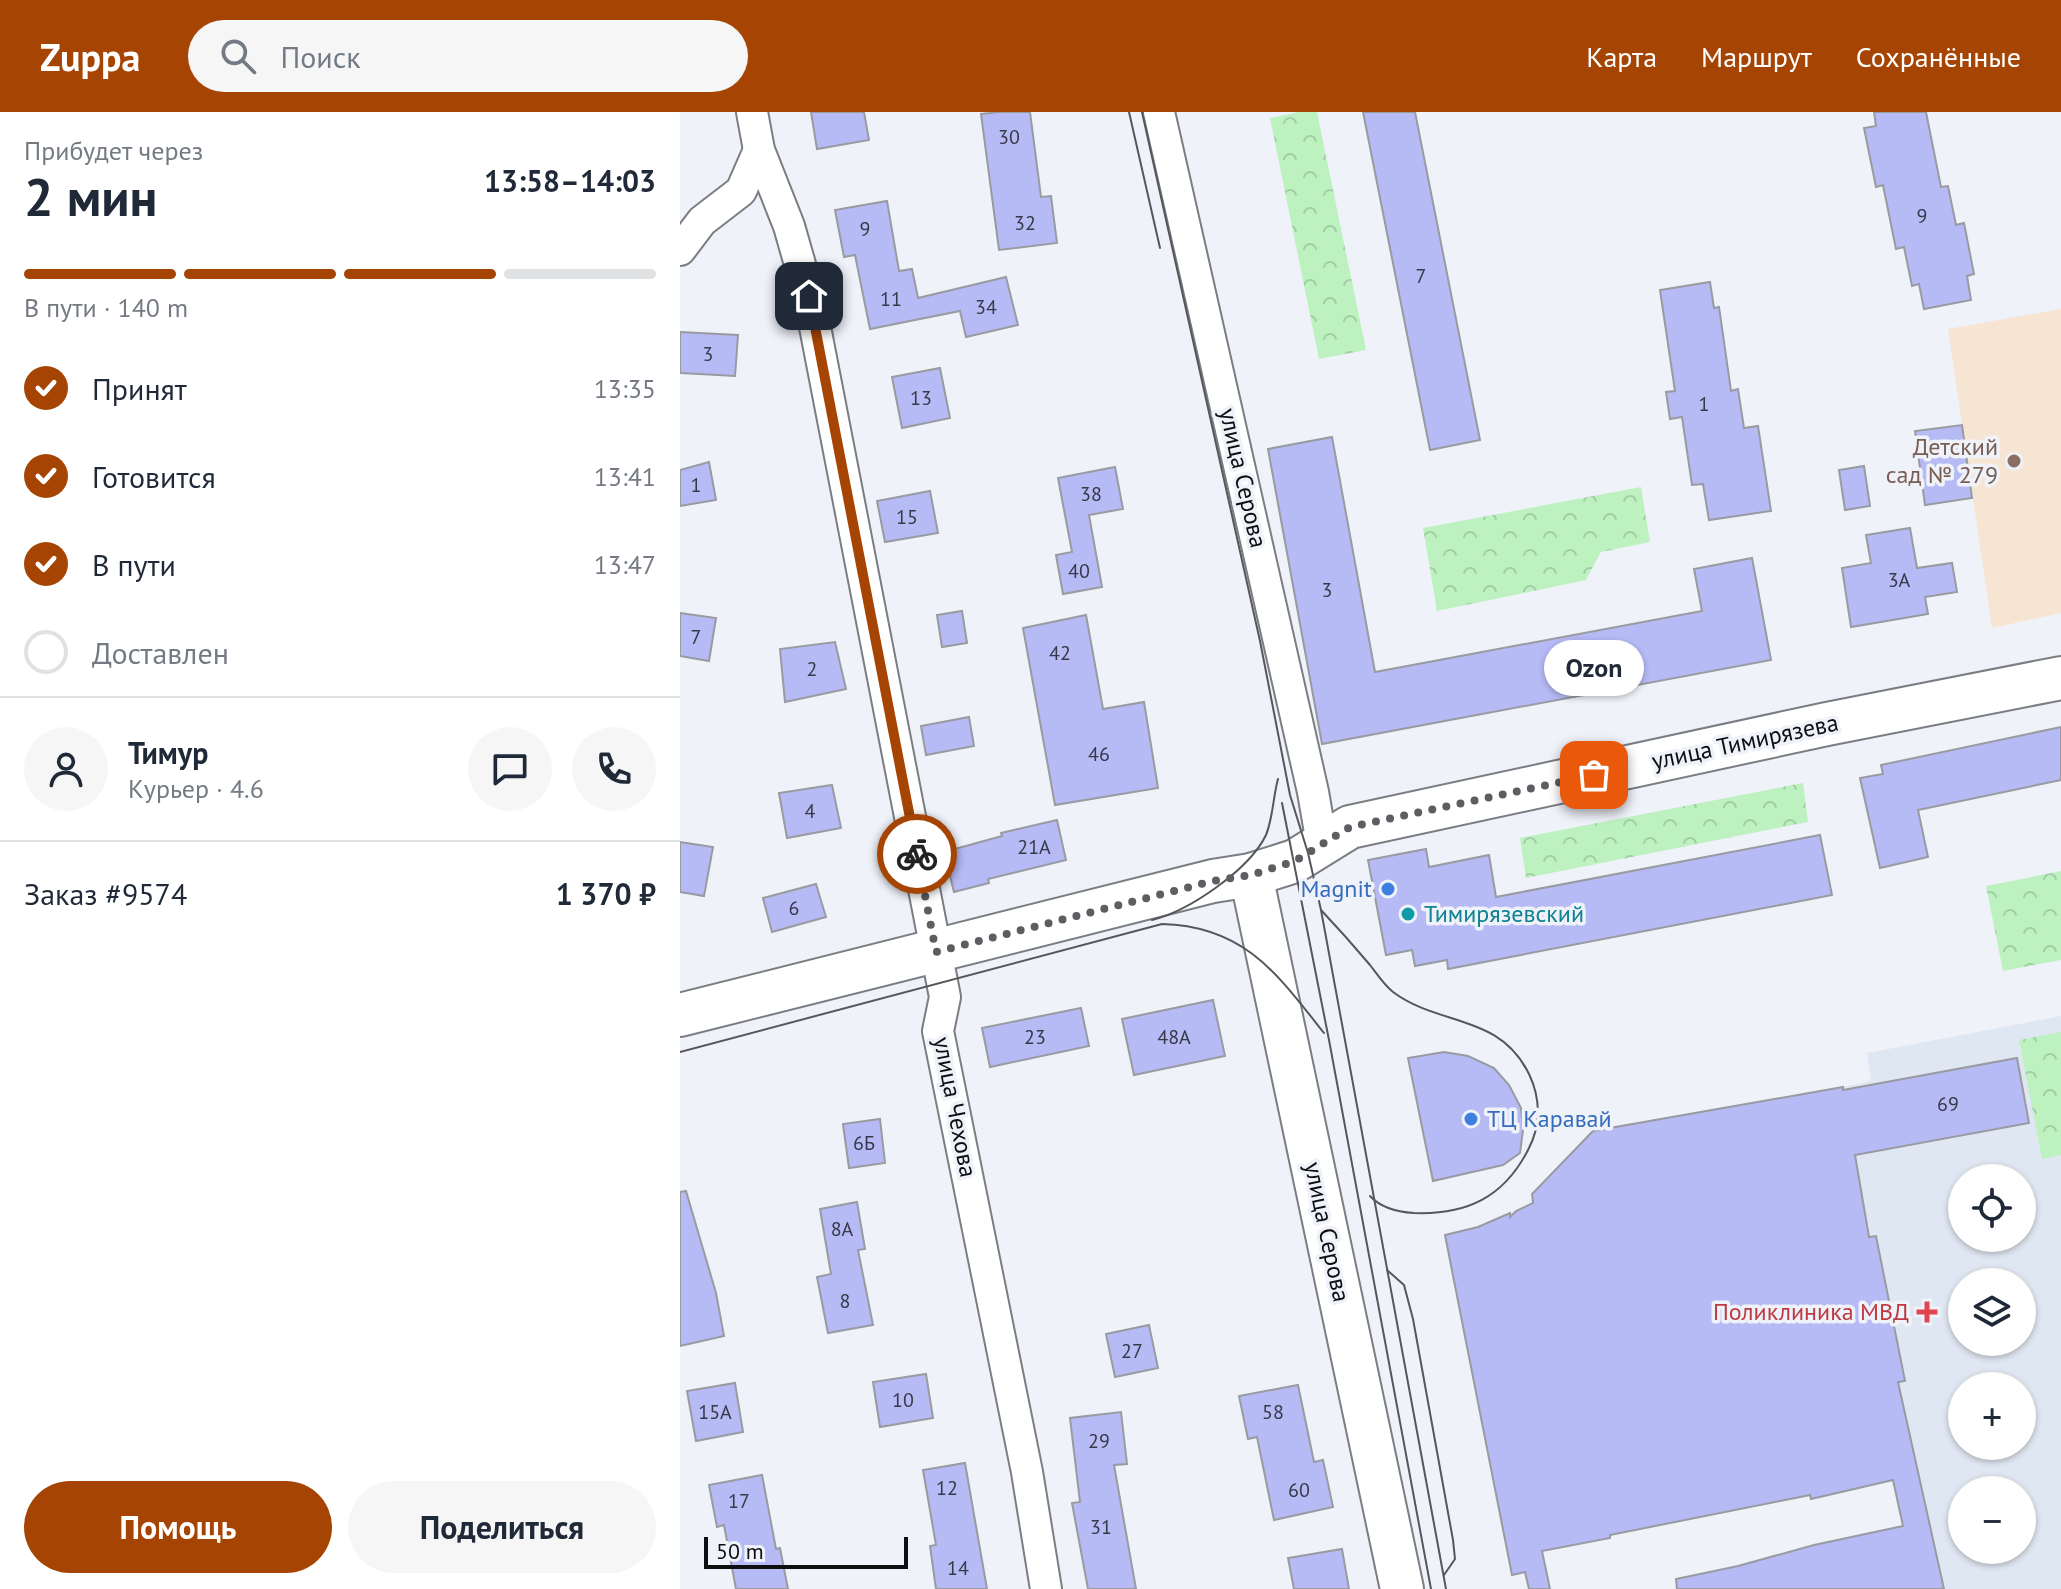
<!DOCTYPE html>
<html lang="ru">
<head>
<meta charset="utf-8">
<style>
  :root { --surface:#fff; --page:#f6f6f7; --text:#1f2937; --muted:#747a83; --line:#e0e1e3; --accent:#a64404 }
  body { margin:0; font-family:"PT Sans",sans-serif; background:var(--page); color:var(--text); height:100vh; display:flex; flex-direction:column; font-size:30px; white-space:nowrap }
  * { box-sizing:border-box; margin:0 }
  p { font-size:26px; color:var(--muted) }
  .icon { flex:none; width:44px; height:44px; fill:none; stroke:currentColor; stroke-width:2; stroke-linecap:round; stroke-linejoin:round }
  .map { position:relative; flex:1; overflow:hidden }
  .panel { display:flex; flex-direction:column; background:var(--surface); width:680px }
  .panel>* { flex:none }
  .fabs { position:absolute; left:1268px; top:1052px; display:grid; gap:16px }
  .fabs a { display:grid; place-items:center; width:88px; height:88px; border-radius:50%; background:var(--surface); box-shadow:0 2px 6px #0004; font-size:40px }
  .scale { position:absolute; left:24px; bottom:20px; width:204px; box-sizing:border-box; padding-left:8px; border:4px solid #0d0e10; border-top:0; font-size:22px; line-height:28px; white-space:nowrap; color:#0d0e10; -webkit-text-stroke:6px #eff2f9; paint-order:stroke }
  .pin { position:absolute; display:grid; place-items:center; width:68px; height:68px; color:#fff; margin:-34px; border-radius:16px; box-shadow:0 4px 12px #0006 }
  .courier { position:absolute; display:grid; place-items:center; width:80px; height:80px; margin:-40px; border:6px solid #a64404; border-radius:50%; background:#fff; color:#222; box-shadow:0 2px 10px #0007 }
  .bubble { position:absolute; height:56px; border-radius:28px; background:var(--surface); box-shadow:0 2px 6px #0004; font-size:26px; font-weight:700; line-height:56px; text-align:center }
  .head em { font-style:normal; font-weight:700 }
  .head div { display:flex; flex-direction:column-reverse }
  .head { display:flex; align-items:center; justify-content:space-between; height:136px; padding:0 24px }
  h1 { font-size:52px; font-weight:700; line-height:60px }
  .bar { display:grid; grid-template-columns:repeat(4,1fr); gap:12px 8px; align-content:center; height:96px; padding:0 24px }
  .bar i { height:10px; border-radius:6px; background:var(--line) }
  .bar .current { background:var(--accent) }
  .bar p { grid-column:span 4 }
  .line { display:flex; align-items:center; gap:20px; padding:0 24px; border-top:2px solid var(--line) }
  .line div { flex:1 }
  .round { display:grid; place-items:center; flex:none; width:84px; height:84px; border-radius:42px; background:var(--page) }
  ol { padding:0 24px; list-style:none }
  li { display:flex; align-items:center; gap:24px; height:88px }
  li p { margin-inline-start:auto }
  li .icon { padding:8px; border-radius:50%; background:var(--accent); color:#fff; stroke-width:4 }
  li:last-child { color:var(--muted) }
  li i { width:44px; height:44px; border:4px solid var(--line); border-radius:50% }
  .primary-button { display:flex; gap:16px; margin-top:auto; padding:16px 24px }
  .primary-button a { flex:1; height:92px; border-radius:48px; background:var(--accent); color:#fff; font-size:32px; font-weight:700; line-height:92px; text-align:center }
  .primary-button a+a { background:var(--page); color:var(--text) }
  header { display:flex; align-items:center; gap:48px; box-sizing:border-box; height:112px; padding:0 40px; background:var(--accent); color:#fff }
  header strong { font-size:38px }
  nav { display:flex; gap:44px; margin-inline-start:auto; font-size:28px }
  .search { width:560px; height:72px; background:var(--page); display:flex; align-items:center; gap:20px; box-sizing:border-box; padding:0 28px; border-radius:44px; color:var(--muted); font-size:30px }
  main { display:flex; flex:1; min-height:0 }
  .map>svg:first-child { display:block }
</style>
</head>
<body>
<header>
<strong>Zuppa</strong>
<div class="search"><svg class="icon" aria-label="search" viewBox="0 0 24 24"><circle cx="10" cy="10" r="6"/><path d="M15 15l6 6"/></svg>Поиск</div>
<nav><a>Карта</a><a>Маршрут</a><a>Сохранённые</a></nav>
</header>
<main>
<section class="panel">
<div class="head"><div><h1>2 мин</h1><p>Прибудет через</p></div><em>13:58–14:03</em></div>
<div class="bar"><i class="current"></i><i class="current"></i><i class="current"></i><i></i><p>В пути · 140 m</p></div>
<ol>
<li><svg class="icon" aria-label="check" viewBox="0 0 24 24"><path d="M5 12l5 5 9-10"/></svg>Принят<p>13:35</p></li>
<li><svg class="icon" aria-label="check" viewBox="0 0 24 24"><path d="M5 12l5 5 9-10"/></svg>Готовится<p>13:41</p></li>
<li><svg class="icon" aria-label="check" viewBox="0 0 24 24"><path d="M5 12l5 5 9-10"/></svg>В пути<p>13:47</p></li>
<li><i></i>Доставлен</li>
</ol>
<div class="line" style="height:144px"><a class="round"><svg class="icon" aria-label="person" viewBox="0 0 24 24"><circle cx="12" cy="8" r="4"/><path d="M4 21q1-7 8-7t8 7"/></svg></a><div><b>Тимур</b><p>Курьер · 4.6</p></div><a class="round"><svg class="icon" aria-label="chat" viewBox="0 0 24 24"><path d="M4 5h16v11H9l-5 4z"/></svg></a><a class="round"><svg class="icon" aria-label="phone" viewBox="0 0 24 24"><path d="M5 4h4l2 5-3 2q2 4 5 5l2-3 5 2v4C11 20 4 13 5 4z"/></svg></a></div>
<div class="line" style="height:104px"><div>Заказ #9574</div><b>1 370 ₽</b></div>
<div class="primary-button"><a>Помощь</a><a>Поделиться</a></div>
</section>
<div class="map">
<svg width="1381" height="1477" viewBox="0 0 1381 1477">
  <defs>
    <pattern id="forest-crowns" width="20" height="18" patternUnits="userSpaceOnUse" patternTransform="scale(2)"><rect width="20" height="18" fill="#bdf2c0"/><path d="M2 6a3 3 0 1 1 6 0M12 15a3 3 0 1 1 6 0" fill="none" stroke="#a1cea4"/></pattern>
  </defs>
  <rect width="100%" height="100%" fill="#eff2f9"/>
  <polygon fill="#f7e5d4" points="1381,197 1381,501 1312,516 1268,217"/>
  <path fill="#dfe7f3" fill-rule="evenodd" d="M1381,904V1477H1264L1218,1270L1225,1268L1197,1124L1189,1125L1163,975L1191,969L1187,941ZM1282,1066H1342V1126H1282ZM1282,1170H1342V1230H1282ZM1282,1274H1342V1334H1282ZM1282,1378H1342V1438H1282Z"/>
  <g fill="url(#forest-crowns)">
    <polygon points="619,0 637,0 686,238 639,247 590,6"/>
    <polygon points="961,375 970,430 921,440 906,468 757,499 743,416"/>
    <polygon points="1123,671 1128,710 846,766 840,726"/>
    <polygon points="1381,759 1381,848 1323,859 1306,774"/>
    <polygon points="1381,920 1381,1043 1362,1047 1339,928"/>
  </g>
  <g fill="#b6baf5" stroke="#9a9aa1" stroke-width="2">
    <polygon points="131,0 184,0 189,28 137,37"/>
    <polygon points="319,0 350,0 361,85 371,84 377,131 319,138 301,2"/>
    <polygon points="683,0 735,0 800,328 750,338"/>
    <polygon points="1194,0 1246,0 1261,75 1268,74 1276,113 1284,111 1294,162 1287,164 1291,188 1244,197 1239,172 1232,174 1224,135 1216,137 1203,73 1196,75 1184,16 1196,14"/>
    <polygon points="207,89 219,159 232,157 238,186 326,165 338,213 286,225 280,199 190,217 175,143 164,145 155,98"/>
    <polygon points="1030,170 1034,196 1039,195 1051,279 1058,277 1064,316 1078,314 1091,399 1029,408 1023,372 1012,373 1002,305 990,307 986,280 995,279 980,178"/>
    <polygon points="0,220 58,223 55,264 0,261"/>
    <polygon points="260,256 270,306 222,316 212,265"/>
    <polygon points="1282,313 1292,386 1245,393 1235,319"/>
    <polygon points="652,325 695,560 1022,499 1014,457 1072,446 1091,548 642,632 588,337"/>
    <polygon points="29,350 36,388 0,394 0,358"/>
    <polygon points="1184,354 1190,394 1165,398 1159,358"/>
    <polygon points="435,355 443,397 409,403 422,475 383,482 376,443 392,440 378,366"/>
    <polygon points="250,379 258,421 205,430 197,389"/>
    <polygon points="1230,416 1237,456 1272,451 1277,480 1245,485 1248,502 1171,515 1162,456 1191,451 1186,423"/>
    <polygon points="282,499 287,531 262,535 257,503"/>
    <polygon points="0,501 36,506 29,549 0,544"/>
    <polygon points="406,503 423,597 464,590 478,676 375,693 343,516"/>
    <polygon points="155,530 166,577 105,590 100,537"/>
    <polygon points="289,605 294,634 246,643 241,614"/>
    <polygon points="1381,615 1381,668 1238,698 1248,745 1200,756 1180,666 1203,662 1201,653"/>
    <polygon points="152,673 161,716 107,726 99,681"/>
    <polygon points="377,708 386,748 308,767 309,771 274,780 264,740 322,724 321,721"/>
    <polygon points="1140,723 1152,783 768,857 767,848 735,854 732,838 706,843 688,748 746,737 749,755 809,743 816,785"/>
    <polygon points="0,730 33,735 24,784 0,780"/>
    <polygon points="136,772 146,805 92,820 83,786"/>
    <polygon points="533,888 545,944 454,963 442,907"/>
    <polygon points="401,896 409,934 310,955 302,916"/>
    <polygon points="764,940 788,944 814,956 829,973 841,996 843,1018 840,1041 823,1053 753,1069 728,946"/>
    <polygon points="1337,946 1349,1011 1175,1043 1189,1125 1196,1124 1225,1269 1218,1270 1264,1477 997,1477 996,1467 1058,1454 1134,1433 1223,1414 1213,1368 1131,1387 1130,1383 930,1423 930,1426 862,1439 870,1477 849,1477 845,1460 832,1463 765,1123 798,1115 830,1101 830,1105 836,1099 853,1091 852,1082 913,1019 1163,975 1163,978"/>
    <polygon points="200,1007 205,1051 169,1056 163,1012"/>
    <polygon points="6,1079 36,1181 44,1224 0,1234 0,1080"/>
    <polygon points="177,1090 185,1137 178,1138 193,1213 148,1221 137,1165 151,1162 140,1097"/>
    <polygon points="469,1213 478,1256 435,1265 426,1222"/>
    <polygon points="246,1262 253,1306 200,1315 193,1270"/>
    <polygon points="55,1271 63,1320 16,1329 7,1279"/>
    <polygon points="618,1273 634,1350 643,1348 653,1395 594,1408 577,1325 568,1327 559,1284"/>
    <polygon points="441,1300 447,1352 434,1353 456,1477 408,1477 392,1391 400,1390 390,1306"/>
    <polygon points="285,1351 307,1477 256,1477 250,1434 256,1433 243,1358"/>
    <polygon points="82,1363 96,1437 100,1436 108,1477 56,1477 44,1413 37,1415 29,1373"/>
    <polygon points="662,1437 669,1477 614,1477 608,1446"/>
  </g>
  <g fill="none" stroke-linecap="round" stroke-linejoin="round">
    <defs>
      <g id="street">
        <polyline points="72,0 79,38 109,114 129,184 265,885 258,919 347,1360 366,1477"/>
        <polyline points="479,0 633,680 642,732"/>
        <polyline points="0,138 22,109 61,79 79,38"/>
      </g>
      <g id="secondary">
        <polyline points="571,763 722,1477"/>
        <polyline points="0,903 533,769 571,763 615,749 670,715 1147,612 1381,566"/>
      </g>
    </defs>
    <use href="#street" stroke="#7a7e83" stroke-width="34"/>
    <use href="#secondary" stroke="#7a7e83" stroke-width="46"/>
    <use href="#street" stroke="#fff" stroke-width="30"/>
    <use href="#secondary" stroke="#fff" stroke-width="42"/>
    <g stroke="#56575b" stroke-width="2">
      <polyline points="449,0 480,136"/>
      <polyline points="462,0 580,529 610,683 628,741 641,798 766,1477"/>
      <polyline points="602,691 649,928 751,1477"/>
      <path d="M641,798C658,816 674,834 690,853C697,862 704,873 713,880C760,915 819,901 849,962C861,987 861,1014 848,1038C824,1085 787,1103 734,1101C718,1100 701,1096 690,1084"/>
      <path d="M472,808C509,799 569,758 586,723C593,706 593,685 598,667"/>
      <path d="M0,940L482,812C565,814 598,863 644,921"/>
      <polyline points="707,1158 724,1173 733,1207 773,1428 775,1447 764,1463"/>
    </g>
  </g>
  <g fill="none" stroke-linecap="round" stroke-linejoin="round">
    <polyline stroke="#5c5e62" stroke-width="8" stroke-dasharray="0 14.4" points="237,742 256,840 533,769 571,763 615,749 670,715 914,663"/>
    <polyline stroke="#a64404" stroke-width="10" points="129,184 237,742"/>
  </g>
  <circle fill="#8d6e63" stroke="#eff2f9" stroke-width="3" cx="1334" cy="349" r="8"/>
  <g fill="#3f7fe0" stroke="#eff2f9" stroke-width="3">
    <circle cx="708" cy="777" r="8"/>
    <circle cx="791" cy="1007" r="8"/>
  </g>
  <circle fill="#0f9aa8" stroke="#eff2f9" stroke-width="3" cx="728" cy="802" r="8"/>
  <path fill="#e0444e" stroke="#eff2f9" stroke-width="3" d="M1243 1188h8v8h8v8h-8v8h-8v-8h-8v-8h8z"/>
  <g text-anchor="middle" stroke-width="7" stroke-linejoin="round" paint-order="stroke">
    <g font-size="20" fill="#373949">
      <text x="329" y="32">30</text>
      <text x="1242" y="111">9</text>
      <text x="345" y="118">32</text>
      <text x="185" y="124">9</text>
      <text x="741" y="171">7</text>
      <text x="211" y="194">11</text>
      <text x="306" y="202">34</text>
      <text x="28" y="249">3</text>
      <text x="241" y="293">13</text>
      <text x="1024" y="299">1</text>
      <text x="16" y="380">1</text>
      <text x="411" y="389">38</text>
      <text x="227" y="412">15</text>
      <text x="399" y="466">40</text>
      <text x="1219" y="475">3А</text>
      <text x="647" y="485">3</text>
      <text x="16" y="532">7</text>
      <text x="380" y="548">42</text>
      <text x="132" y="564">2</text>
      <text x="419" y="649">46</text>
      <text x="130" y="706">4</text>
      <text x="354" y="742">21А</text>
      <text x="114" y="803">6</text>
      <text x="355" y="932">23</text>
      <text x="494" y="932">48А</text>
      <text x="1268" y="999">69</text>
      <text x="184" y="1038">6Б</text>
      <text x="162" y="1124">8А</text>
      <text x="165" y="1196">8</text>
      <text x="452" y="1246">27</text>
      <text x="223" y="1295">10</text>
      <text x="35" y="1307">15А</text>
      <text x="593" y="1307">58</text>
      <text x="419" y="1336">29</text>
      <text x="267" y="1383">12</text>
      <text x="619" y="1385">60</text>
      <text x="59" y="1396">17</text>
      <text x="421" y="1422">31</text>
      <text x="278" y="1463">14</text>
    </g>
    <g font-size="24" fill="#785e54" stroke="#eff2f9" text-anchor="end">
      <text x="1318" y="343">Детский<tspan x="1318" dy="28">сад № 279</tspan></text>
    </g>
    <g font-size="24" fill="#0d0e10" stroke="#eff2f9">
      <text transform="translate(563 366) rotate(77)" y="8">улица Серова</text>
      <text transform="translate(1065 630) rotate(-12)" y="8">улица Тимирязева</text>
      <text transform="translate(275 995) rotate(79)" y="8">улица Чехова</text>
      <text transform="translate(647 1120) rotate(78)" y="8">улица Серова</text>
    </g>
    <g font-size="24" fill="#366cbe" stroke="#eff2f9" text-anchor="end">
      <text x="692" y="785">Magnit</text>
      <text x="807" y="1015" text-anchor="start">ТЦ Каравай</text>
    </g>
    <g font-size="24" fill="#0d838f" stroke="#eff2f9" text-anchor="start">
      <text x="744" y="810">Тимирязевский</text>
    </g>
    <g font-size="24" fill="#be3a42" stroke="#eff2f9" text-anchor="end">
      <text x="1229" y="1208">Поликлиника МВД</text>
    </g>
  </g>
</svg>
<div class="fabs">
<a><svg class="icon" aria-label="locate" viewBox="0 0 24 24"><circle cx="12" cy="12" r="6"/><path d="M12 2v4M12 18v4M2 12h4M18 12h4"/></svg></a>
<a><svg class="icon" aria-label="layers" viewBox="0 0 24 24"><path d="M12 4l9 5-9 5-9-5zM3 14l9 5 9-5"/></svg></a>
<a>+</a>
<a>−</a>
</div>
<div class="scale">50 m</div>
<div class="pin" style="left:914px;top:663px;background:#ea580c"><svg class="icon" aria-label="bag" viewBox="0 0 24 24"><path d="M5 8h14l-1 12H6zM9 8a3 3 0 0 1 6 0"/></svg></div>
<div class="pin" style="left:129px;top:184px;background:#1f2937"><svg class="icon" aria-label="home" viewBox="0 0 24 24"><path d="M3 11l9-7 9 7M6 9v11h12V9"/></svg></div>
<div class="courier" style="left:237px;top:742px"><svg class="icon" aria-label="bike" viewBox="0 0 24 24"><circle cx="6" cy="16" r="4"/><circle cx="18" cy="16" r="4"/><path d="M6 16l4-8h5l3 8M10 8l3 8H6M13 5h3"/></svg></div>
<div class="bubble" style="left:864px;top:528px;width:100px">Ozon</div>
</div>
</main>
</body>
</html>
